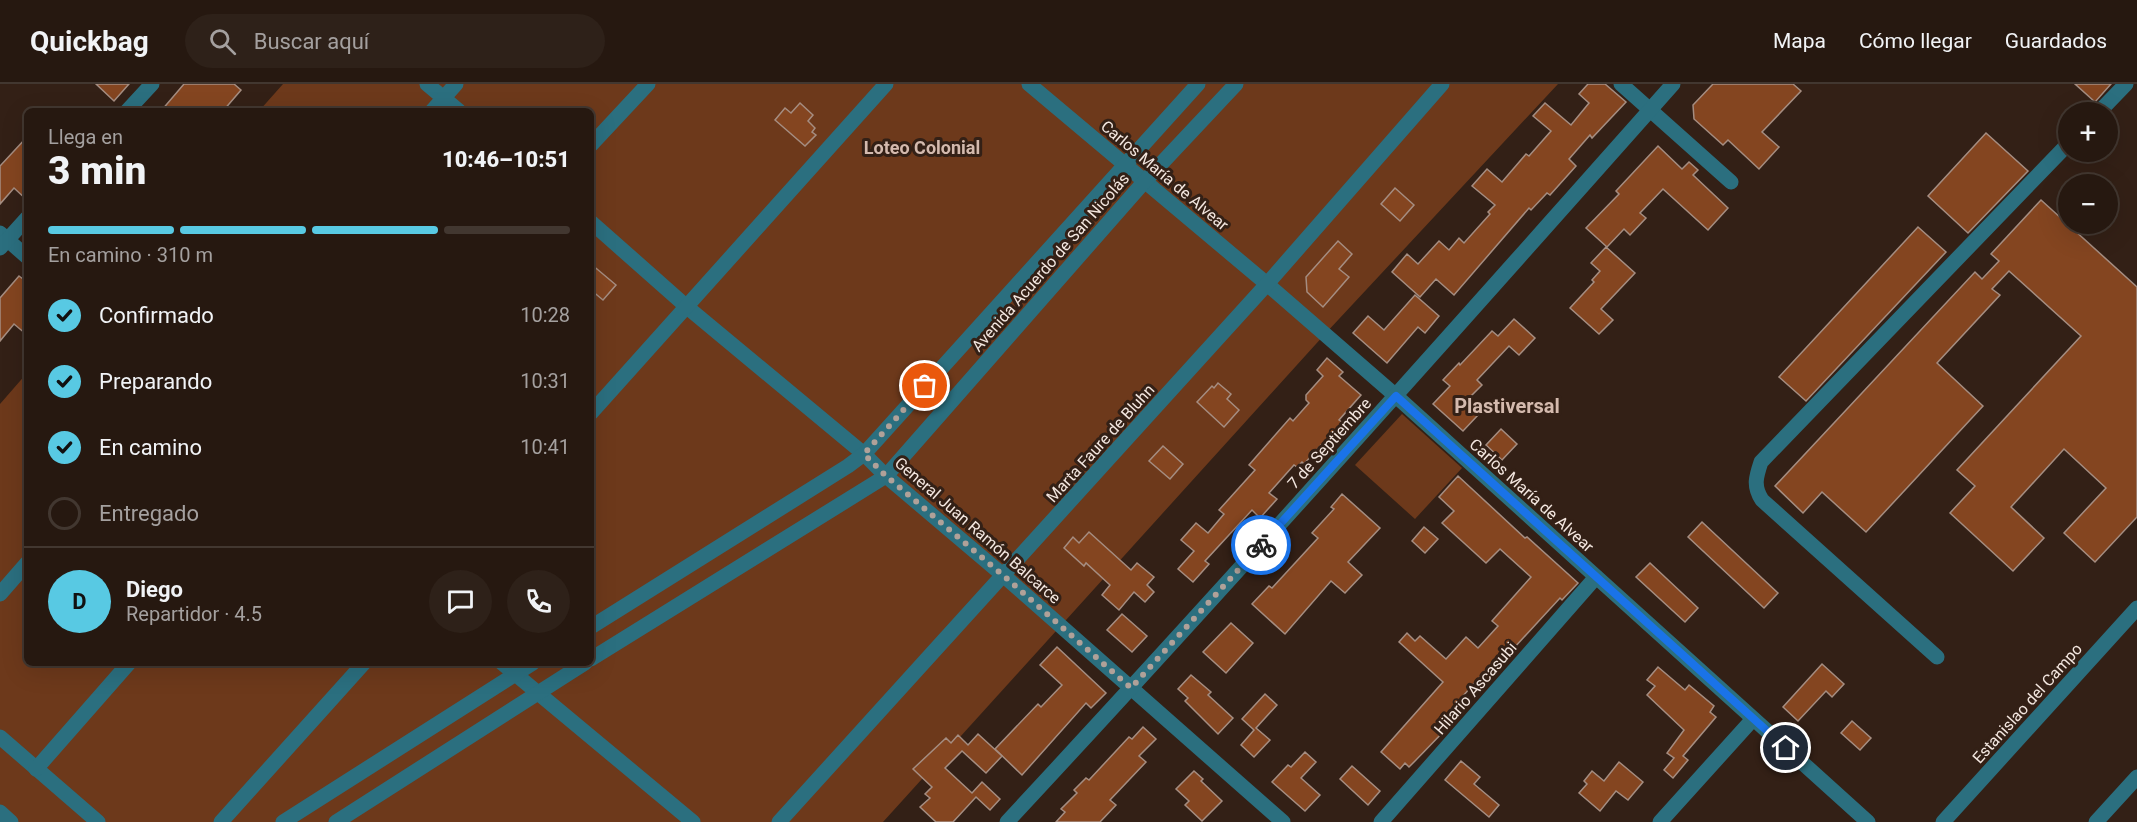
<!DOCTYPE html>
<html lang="es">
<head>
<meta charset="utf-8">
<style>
  :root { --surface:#261810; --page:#2e2119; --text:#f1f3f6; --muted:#a4a09f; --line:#423730; --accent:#58c9e3 }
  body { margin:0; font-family:Roboto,sans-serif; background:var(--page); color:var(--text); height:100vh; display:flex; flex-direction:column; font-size:22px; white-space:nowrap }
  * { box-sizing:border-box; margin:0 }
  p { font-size:20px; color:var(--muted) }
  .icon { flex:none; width:33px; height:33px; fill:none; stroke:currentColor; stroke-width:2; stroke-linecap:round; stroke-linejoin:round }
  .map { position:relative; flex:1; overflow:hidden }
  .panel { position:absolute; left:24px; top:24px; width:570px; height:558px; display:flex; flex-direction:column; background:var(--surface); border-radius:9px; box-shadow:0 6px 24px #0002,0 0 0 2px var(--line) }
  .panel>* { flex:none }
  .buttons { position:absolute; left:2058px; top:18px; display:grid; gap:12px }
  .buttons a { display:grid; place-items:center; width:60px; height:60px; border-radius:50%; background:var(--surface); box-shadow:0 6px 24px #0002,0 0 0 2px var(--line); font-size:30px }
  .pin { position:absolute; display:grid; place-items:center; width:51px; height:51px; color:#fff; margin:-26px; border:3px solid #fff; border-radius:50%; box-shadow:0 2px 6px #0007 }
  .courier { position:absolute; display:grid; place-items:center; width:60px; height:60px; margin:-30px; border:4px solid #1a73e8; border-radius:50%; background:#fff; color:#222; box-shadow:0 2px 8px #0007 }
  .head em { font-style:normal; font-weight:800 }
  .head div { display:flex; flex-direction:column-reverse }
  .head { display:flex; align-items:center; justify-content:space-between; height:102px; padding:0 24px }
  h1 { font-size:39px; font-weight:800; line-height:45px }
  .bar { display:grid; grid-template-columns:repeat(4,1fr); gap:9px 6px; align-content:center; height:72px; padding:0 24px }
  .bar i { height:8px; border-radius:4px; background:var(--line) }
  .bar .current { background:var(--accent) }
  .bar p { grid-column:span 4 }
  .line { display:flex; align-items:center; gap:15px; padding:0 24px; border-top:2px solid var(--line) }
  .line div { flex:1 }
  .round { display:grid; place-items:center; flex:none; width:63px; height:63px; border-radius:32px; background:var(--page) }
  ol { padding:0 24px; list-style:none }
  li { display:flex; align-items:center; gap:18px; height:66px }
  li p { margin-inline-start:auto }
  li .icon { padding:6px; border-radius:50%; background:var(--accent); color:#111; stroke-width:4 }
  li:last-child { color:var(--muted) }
  li i { width:33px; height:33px; border:3px solid var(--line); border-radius:50% }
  header { display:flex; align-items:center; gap:36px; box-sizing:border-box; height:84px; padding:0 30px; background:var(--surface); border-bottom:2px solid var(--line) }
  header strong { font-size:28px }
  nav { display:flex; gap:33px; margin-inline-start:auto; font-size:21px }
  .search { width:420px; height:54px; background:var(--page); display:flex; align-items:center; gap:15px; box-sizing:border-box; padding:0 21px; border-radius:33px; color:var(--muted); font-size:22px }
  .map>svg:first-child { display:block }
</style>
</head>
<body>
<header>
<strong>Quickbag</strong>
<div class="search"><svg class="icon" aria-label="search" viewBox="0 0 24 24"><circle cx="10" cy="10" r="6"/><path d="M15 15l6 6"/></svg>Buscar aquí</div>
<nav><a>Mapa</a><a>Cómo llegar</a><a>Guardados</a></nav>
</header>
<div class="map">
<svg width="2137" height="738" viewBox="0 0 2137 738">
  <rect width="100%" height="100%" fill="#332016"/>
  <g fill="#6d391b">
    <polygon points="283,0 1558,0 1325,250 883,738 11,738 0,728 0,320 27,289 27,579 591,579 591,27 259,27"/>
    <polygon points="1402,330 1462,384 1415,435 1355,381"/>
  </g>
  <g fill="#844520" stroke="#a58d81" stroke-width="1.5">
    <polygon points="96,0 129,0 114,17"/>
    <polygon points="184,0 234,0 241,6 223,27 161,27"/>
    <polygon points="1588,0 1605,0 1626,18 1592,54 1590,51 1569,75 1576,82 1550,111 1547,109 1531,126 1529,124 1454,211 1436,195 1420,213 1392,188 1407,170 1418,180 1439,157 1449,166 1459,154 1464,159 1490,130 1488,128 1495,121 1472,102 1487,85 1502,98 1526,70 1529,72 1551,47 1533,32 1545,19 1571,41 1589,19 1579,10"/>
    <polygon points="1713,0 1793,0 1801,7 1762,48 1779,63 1759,85 1728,56 1723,61 1694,35 1693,21"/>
    <polygon points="2075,0 2111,0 2095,18"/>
    <polygon points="800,19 813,31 808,37 815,44 812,48 816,51 805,62 775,36 785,24 791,29"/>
    <polygon points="1986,49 2028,87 1968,149 1928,112"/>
    <polygon points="27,53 27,116 14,104 0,120 0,82"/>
    <polygon points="1658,62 1682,85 1689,78 1698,86 1693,91 1728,124 1708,146 1663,105 1640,129 1646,134 1630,151 1624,145 1607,163 1586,144 1619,110 1616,107"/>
    <polygon points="1395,104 1414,121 1400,137 1381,120"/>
    <polygon points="2041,116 2137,203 2137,433 2095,478 2064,449 2106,404 2064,365 2011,423 2044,454 2013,487 1950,429 1975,402 1957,386 2081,252 2009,187 1992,205 2000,211 1937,279 1983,322 1866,448 1822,408 1803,429 1775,402 1975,188 1982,195 1999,177 1991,170"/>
    <polygon points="1918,143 1946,168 1806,317 1779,293"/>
    <polygon points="1338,157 1352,170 1339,185 1349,193 1323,223 1307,208 1306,193"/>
    <polygon points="1606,163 1635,189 1601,225 1613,236 1599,250 1570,224 1594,198 1592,196 1600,187 1591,179"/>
    <polygon points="591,180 616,201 603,216 591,206"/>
    <polygon points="19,192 27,198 27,251 14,240 0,257 0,214"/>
    <polygon points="1415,211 1439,232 1425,249 1418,243 1387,279 1353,249 1368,232 1384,246"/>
    <polygon points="1514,235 1535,254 1519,271 1509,262 1477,296 1482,301 1466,317 1479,330 1463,347 1433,320 1450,302 1443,296 1459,279 1460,281 1492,247 1498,252"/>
    <polygon points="1327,274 1343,288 1339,292 1361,311 1339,336 1343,339 1322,363 1321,361 1304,380 1302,378 1297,383 1294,381 1269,409 1277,415 1260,434 1252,426 1205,477 1209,480 1193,498 1178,485 1194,467 1181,456 1196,439 1208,449 1224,430 1219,426 1255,386 1249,381 1290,334 1293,337 1309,319 1306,316 1306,311 1323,292 1317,286"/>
    <polygon points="1218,299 1231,310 1227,315 1239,326 1224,343 1197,318 1212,302 1214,304"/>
    <polygon points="1501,345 1517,360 1502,376 1486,361"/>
    <polygon points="1163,362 1183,380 1170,395 1149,377"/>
    <polygon points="1458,392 1525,454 1527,453 1578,499 1562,516 1560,514 1491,589 1487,585 1446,631 1448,632 1442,639 1447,644 1415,677 1409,683 1405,679 1400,685 1381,668 1443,598 1399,558 1407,549 1415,557 1420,552 1446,575 1466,553 1478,564 1498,542 1492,537 1531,493 1500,465 1486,479 1442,439 1454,427 1439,413"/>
    <polygon points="1342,410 1380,444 1348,478 1362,491 1345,509 1331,497 1285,550 1252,520 1269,502 1272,504 1318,454 1312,449 1334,425 1331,423"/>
    <polygon points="1702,438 1778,509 1764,524 1688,453"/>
    <polygon points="1424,443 1438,455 1425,469 1412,457"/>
    <polygon points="1089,448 1131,486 1137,479 1154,493 1147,501 1154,508 1145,518 1134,508 1119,526 1102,511 1110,501 1086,479 1084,482 1064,464 1073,453 1079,459"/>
    <polygon points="1650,479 1698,524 1685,538 1636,493"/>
    <polygon points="1122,530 1147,552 1132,568 1107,546"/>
    <polygon points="1231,539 1253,559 1226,589 1203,568"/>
    <polygon points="1057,563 1106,609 1091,624 1086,619 1022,691 995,665 1038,620 1041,623 1062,601 1040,581"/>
    <polygon points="1822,580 1844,600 1832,613 1826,607 1798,637 1783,623"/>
    <polygon points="1658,583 1685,606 1689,601 1714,622 1710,628 1716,633 1683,672 1688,676 1673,694 1664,686 1674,674 1667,669 1684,646 1647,611 1655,602 1647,596"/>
    <polygon points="1191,591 1211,608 1208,611 1233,634 1218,650 1185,617 1188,614 1178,605"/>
    <polygon points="1265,610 1277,621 1256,644 1270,656 1254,673 1241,661 1254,646 1242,635"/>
    <polygon points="1852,637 1871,654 1860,666 1841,649"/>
    <polygon points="1143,643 1156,655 1139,672 1146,678 1110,716 1116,721 1100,738 1056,738 1065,728 1061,725 1077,709 1074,706 1086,694 1089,696 1129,653 1132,655"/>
    <polygon points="978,650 1002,672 986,689 962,667 945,684 972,709 982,698 1000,715 990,726 976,713 953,738 936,738 920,723 930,714 925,710 932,703 913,685 946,654 951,659 958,651 968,661"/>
    <polygon points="1305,668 1316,678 1301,694 1320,711 1305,727 1272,698 1288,681 1291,683"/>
    <polygon points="1461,677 1480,693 1474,700 1499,721 1489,733 1445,696"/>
    <polygon points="1619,678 1643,698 1628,716 1616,707 1600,727 1579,709 1587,700 1584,697 1592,687 1604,697"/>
    <polygon points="1352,682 1380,707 1368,721 1340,695"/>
    <polygon points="1194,687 1203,695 1201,697 1222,717 1202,737 1185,721 1189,717 1176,705"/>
  </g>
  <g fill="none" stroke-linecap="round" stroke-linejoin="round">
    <g stroke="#2b6f7f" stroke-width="15">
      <polyline points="427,0 459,27"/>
      <polyline points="1029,0 1267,200 1396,312 1868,738"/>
      <polyline points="1621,0 1731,98"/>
      <polyline points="127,27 152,0"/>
      <polyline points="432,27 456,0"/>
      <polyline points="2099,28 2126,0"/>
      <polyline points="591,61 648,0"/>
      <polyline points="591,138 687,223 864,370 886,392 1004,492 1283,738"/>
      <polyline points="0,149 27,173"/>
      <polyline points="0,164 27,134"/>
      <polyline points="591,329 886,0"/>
      <polyline points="0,510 27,479"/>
      <polyline points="591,543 848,382 864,370 1198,0"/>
      <path d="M1937,573L1762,416C1753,402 1756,393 1761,378L2068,60"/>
      <polyline points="591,575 886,392 1144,98 1236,0"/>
      <polyline points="502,579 693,738"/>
      <polyline points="0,653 98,738"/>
      <polyline points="36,685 129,579"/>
      <polyline points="0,728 11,738"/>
      <polyline points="221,738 364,579"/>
      <polyline points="283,738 533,579"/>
      <polyline points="336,738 585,579"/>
      <polyline points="779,738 1267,200 1442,0"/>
      <path d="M1007,738C1233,495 1453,248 1673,0"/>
      <polyline points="1381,738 1596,493"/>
      <polyline points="1660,738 1753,635"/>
      <polyline points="1943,738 2137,524"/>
      <polyline points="2096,738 2137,693"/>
    </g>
  </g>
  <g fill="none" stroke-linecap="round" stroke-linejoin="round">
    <polyline stroke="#b0a199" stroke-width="6" stroke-dasharray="0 10.8" points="925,302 864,370 886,392 1004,492 1131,604 1261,461"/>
    <polyline stroke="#1a73e8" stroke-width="8" points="1261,461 1396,312 1786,664"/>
  </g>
  <g text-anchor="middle" stroke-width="6" stroke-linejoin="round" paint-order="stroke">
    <g font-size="16" fill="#f4e7e0" stroke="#332016">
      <text transform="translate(1165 91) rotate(40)" y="6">Carlos María de Alvear</text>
      <text transform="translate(1050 178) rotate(-49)" y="6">Avenida Acuerdo de San Nicolás</text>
      <text transform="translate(1100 359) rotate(-48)" y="6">Marta Faure de Bluhn</text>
      <text transform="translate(1329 359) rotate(-48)" y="6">7 de Septiembre</text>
      <text transform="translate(1532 411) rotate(42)" y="6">Carlos María de Alvear</text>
      <text transform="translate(978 446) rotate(41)" y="6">General Juan Ramón Balcarce</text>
      <text transform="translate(1475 604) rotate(-49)" y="6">Hilario Ascasubi</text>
      <text transform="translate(2027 619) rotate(-48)" y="6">Estanislao del Campo</text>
    </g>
    <g font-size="18" font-weight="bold" fill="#d4baae" stroke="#332016">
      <text x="922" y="70">Loteo Colonial</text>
    </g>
    <g font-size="20" font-weight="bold" fill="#d4baae" stroke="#332016">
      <text x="1507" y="329">Plastiversal</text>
    </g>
  </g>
</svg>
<div class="buttons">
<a>+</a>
<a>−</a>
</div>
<div class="pin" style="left:925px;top:302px;background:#ea580c"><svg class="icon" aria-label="bag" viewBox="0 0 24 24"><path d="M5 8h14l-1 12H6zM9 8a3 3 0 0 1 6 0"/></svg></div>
<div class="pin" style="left:1786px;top:664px;background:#1f2937"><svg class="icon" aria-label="home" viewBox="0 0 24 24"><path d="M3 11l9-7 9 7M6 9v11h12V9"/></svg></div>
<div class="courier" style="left:1261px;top:461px"><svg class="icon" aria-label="bike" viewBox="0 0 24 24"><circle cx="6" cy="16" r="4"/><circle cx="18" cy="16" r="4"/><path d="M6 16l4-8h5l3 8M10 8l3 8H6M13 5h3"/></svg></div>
<section class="panel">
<div class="head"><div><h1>3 min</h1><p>Llega en</p></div><em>10:46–10:51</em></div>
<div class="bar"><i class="current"></i><i class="current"></i><i class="current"></i><i></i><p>En camino · 310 m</p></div>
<ol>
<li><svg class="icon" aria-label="check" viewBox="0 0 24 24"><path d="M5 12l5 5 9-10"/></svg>Confirmado<p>10:28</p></li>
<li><svg class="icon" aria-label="check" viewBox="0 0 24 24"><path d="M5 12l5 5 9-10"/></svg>Preparando<p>10:31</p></li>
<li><svg class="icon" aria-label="check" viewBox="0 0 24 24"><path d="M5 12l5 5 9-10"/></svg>En camino<p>10:41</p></li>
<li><i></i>Entregado</li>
</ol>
<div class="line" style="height:108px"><b class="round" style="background:var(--accent);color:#111">D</b><div><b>Diego</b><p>Repartidor · 4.5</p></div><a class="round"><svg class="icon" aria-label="chat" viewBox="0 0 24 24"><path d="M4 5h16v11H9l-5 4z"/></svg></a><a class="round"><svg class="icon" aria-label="phone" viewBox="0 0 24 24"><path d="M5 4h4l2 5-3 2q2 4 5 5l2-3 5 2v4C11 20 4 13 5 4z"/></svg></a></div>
</section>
</div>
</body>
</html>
